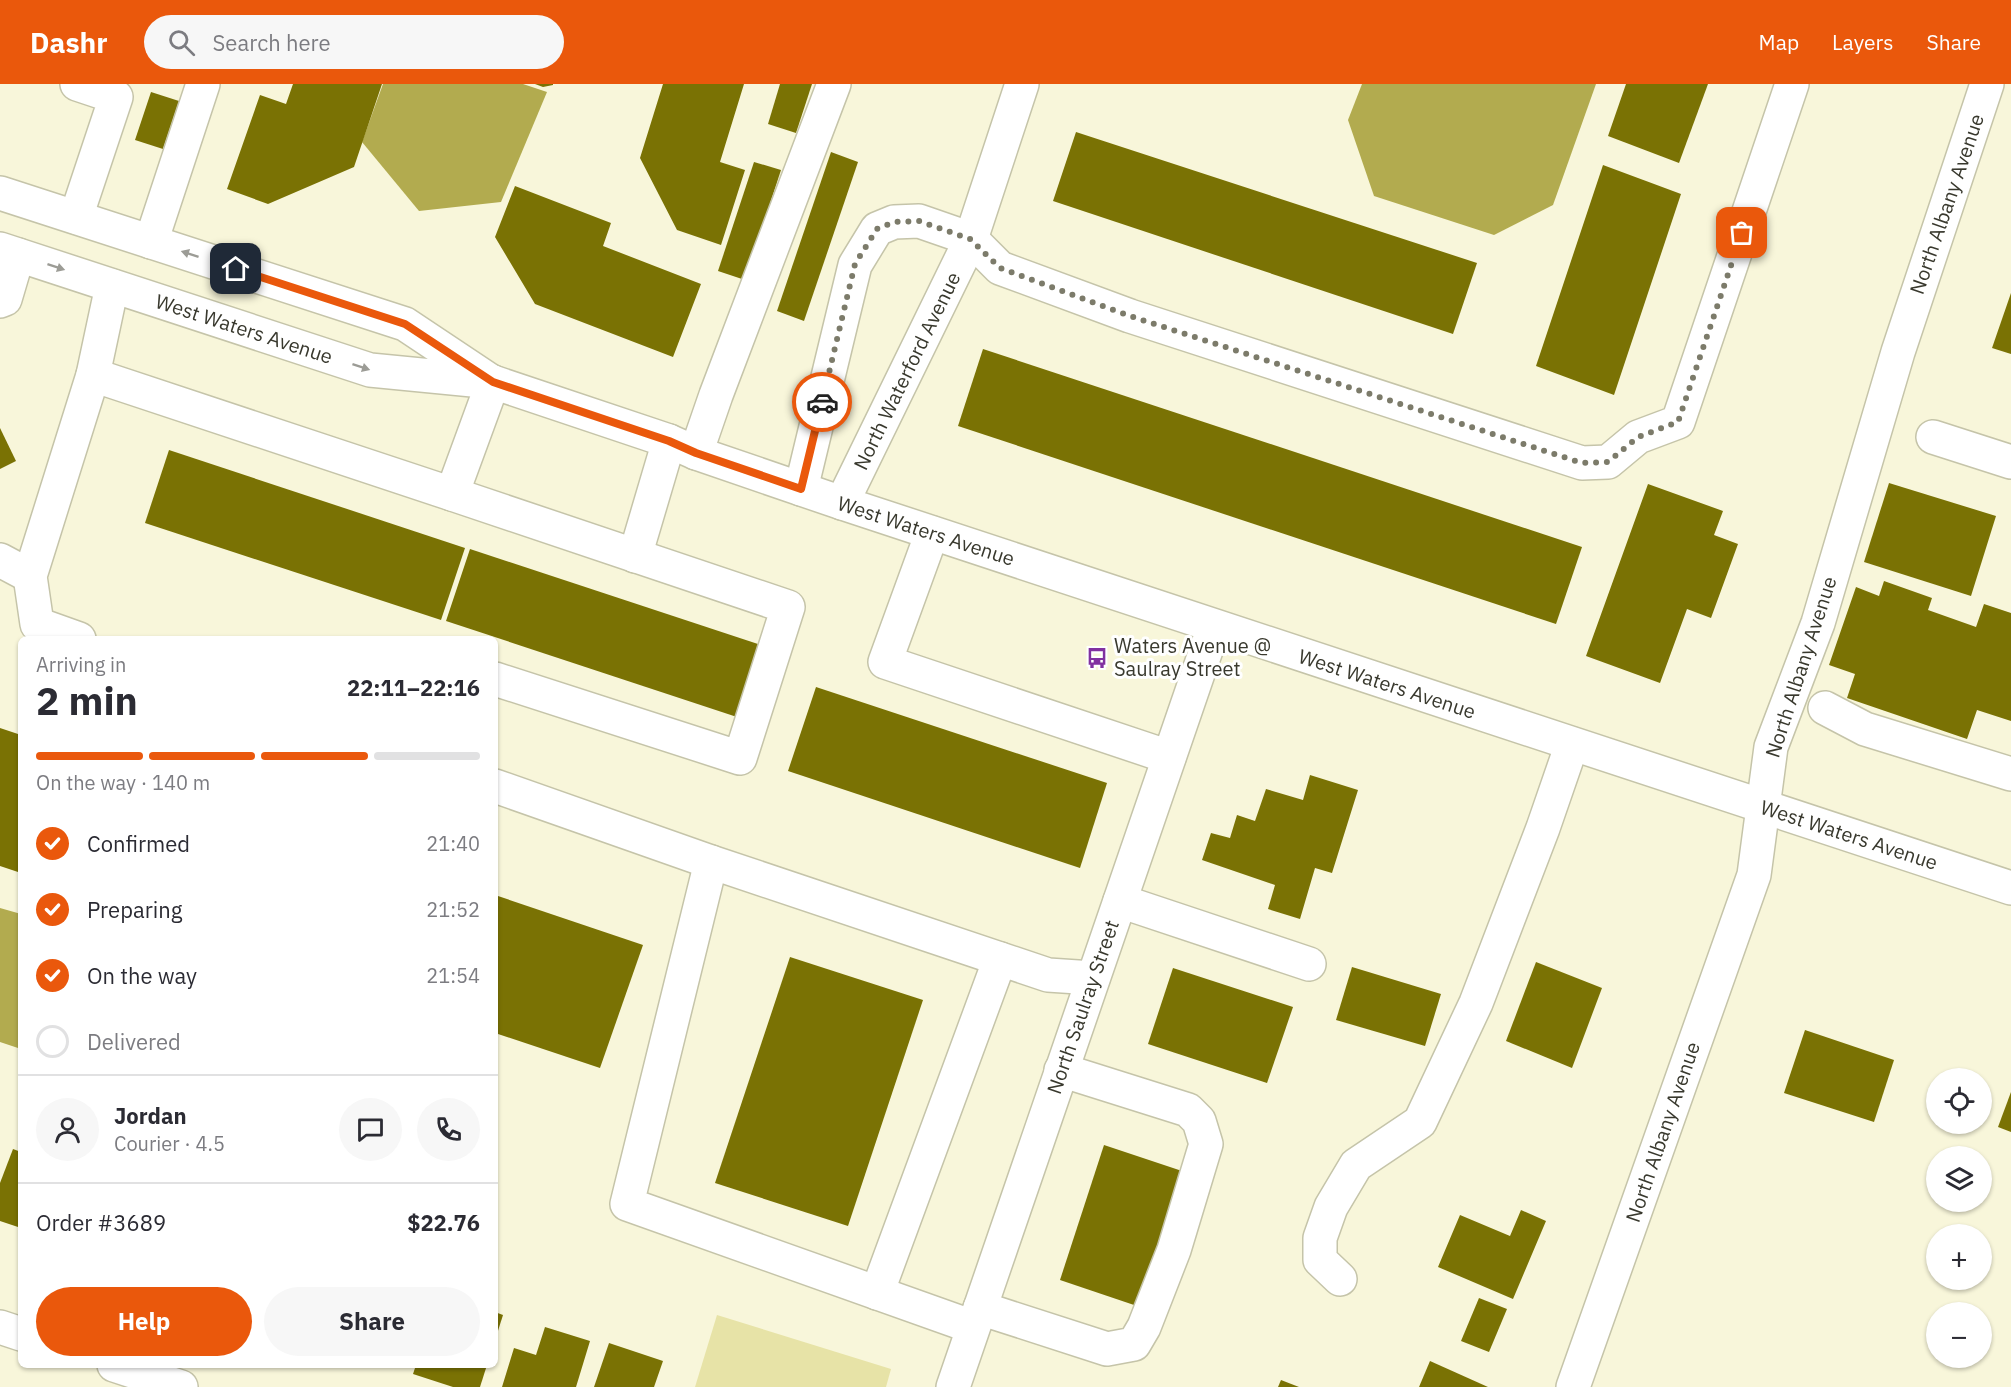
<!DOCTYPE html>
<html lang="en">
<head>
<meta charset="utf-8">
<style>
  :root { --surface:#fff; --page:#f7f7f7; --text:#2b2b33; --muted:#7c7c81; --line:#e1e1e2; --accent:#ea580c }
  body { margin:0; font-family:"IBM Plex Sans",sans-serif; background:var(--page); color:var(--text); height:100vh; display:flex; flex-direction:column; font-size:22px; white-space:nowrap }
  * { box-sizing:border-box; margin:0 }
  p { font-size:20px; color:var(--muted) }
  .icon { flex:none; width:33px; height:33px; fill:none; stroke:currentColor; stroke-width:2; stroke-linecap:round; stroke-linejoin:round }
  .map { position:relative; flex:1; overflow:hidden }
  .sheet { position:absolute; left:18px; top:552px; width:480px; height:732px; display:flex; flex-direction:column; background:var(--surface); border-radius:9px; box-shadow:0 2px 4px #0004 }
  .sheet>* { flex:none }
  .fabs { position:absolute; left:1926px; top:984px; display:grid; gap:12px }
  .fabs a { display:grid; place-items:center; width:66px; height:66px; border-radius:50%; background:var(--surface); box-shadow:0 2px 4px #0004; font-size:30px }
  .pin { position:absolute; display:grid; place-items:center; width:51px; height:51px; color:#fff; margin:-26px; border-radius:12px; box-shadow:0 3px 9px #0006 }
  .courier { position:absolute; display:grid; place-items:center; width:60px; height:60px; margin:-30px; border:4px solid #ea580c; border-radius:50%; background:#fff; color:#222; box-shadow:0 2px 8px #0007 }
  .overview em { font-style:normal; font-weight:800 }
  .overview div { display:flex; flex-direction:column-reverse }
  .overview { display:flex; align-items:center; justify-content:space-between; height:102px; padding:0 18px }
  h1 { font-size:39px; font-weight:800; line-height:45px }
  .bar { display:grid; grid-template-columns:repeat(4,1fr); gap:9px 6px; align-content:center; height:72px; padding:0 18px }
  .bar i { height:8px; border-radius:4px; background:var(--line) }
  .bar .active { background:var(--accent) }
  .bar p { grid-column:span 4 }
  .line { display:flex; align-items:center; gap:15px; padding:0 18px; border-top:2px solid var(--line) }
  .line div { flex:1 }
  .round { display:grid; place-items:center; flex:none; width:63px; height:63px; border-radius:32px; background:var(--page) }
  ol { padding:0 18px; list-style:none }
  li { display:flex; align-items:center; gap:18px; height:66px }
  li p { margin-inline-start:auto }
  li .icon { padding:6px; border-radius:50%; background:var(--accent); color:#fff; stroke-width:4 }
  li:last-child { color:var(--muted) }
  li i { width:33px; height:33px; border:3px solid var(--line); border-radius:50% }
  .action { display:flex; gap:12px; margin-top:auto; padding:12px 18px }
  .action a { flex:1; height:69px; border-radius:36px; background:var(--accent); color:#fff; font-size:24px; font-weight:800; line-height:69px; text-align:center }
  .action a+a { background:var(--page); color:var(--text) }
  header { display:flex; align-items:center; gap:36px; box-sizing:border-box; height:84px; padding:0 30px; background:var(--accent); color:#fff }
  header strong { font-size:28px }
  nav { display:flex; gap:33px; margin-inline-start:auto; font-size:21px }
  .search { width:420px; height:54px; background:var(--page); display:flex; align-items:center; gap:15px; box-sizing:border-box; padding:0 21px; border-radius:33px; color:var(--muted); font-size:22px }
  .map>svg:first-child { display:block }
</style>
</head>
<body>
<header>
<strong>Dashr</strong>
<div class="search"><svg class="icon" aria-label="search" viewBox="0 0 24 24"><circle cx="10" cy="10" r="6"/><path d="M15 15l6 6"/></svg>Search here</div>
<nav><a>Map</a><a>Layers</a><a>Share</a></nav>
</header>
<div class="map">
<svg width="2011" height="1303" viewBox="0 0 2011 1303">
  <rect width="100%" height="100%" fill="#f8f6da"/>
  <polygon fill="#e7e3a7" points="717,1231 891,1285 886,1303 695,1303"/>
  <g fill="#b2ab4f">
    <polygon points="383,0 523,0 547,8 501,118 419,127 362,58"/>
    <polygon points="1362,0 1596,0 1553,121 1494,151 1374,112 1348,36"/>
    <polygon points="0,824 21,830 21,965 0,958"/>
  </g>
  <g fill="#7a7204">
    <polygon points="293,0 382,0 354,83 268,120 227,105 260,11 286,20"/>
    <polygon points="535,0 553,0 553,1 543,3"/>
    <polygon points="663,0 744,0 720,78 745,86 721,161 677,146 640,74"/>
    <polygon points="780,0 812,0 796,49 768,40"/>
    <polygon points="1626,0 1708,0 1679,79 1608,52"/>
    <polygon points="151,8 179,17 163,65 135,56"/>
    <polygon points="1076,48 1477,179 1453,250 1053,117"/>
    <polygon points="831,68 858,78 804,237 777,227"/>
    <polygon points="754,78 781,86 745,196 718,187"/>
    <polygon points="1603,81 1681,110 1614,311 1536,282"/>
    <polygon points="515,102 611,139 603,162 701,200 673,273 535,220 495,153"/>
    <polygon points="2011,209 2011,270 1992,264"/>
    <polygon points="983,265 1582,463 1556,540 958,342"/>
    <polygon points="0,344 16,377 0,385"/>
    <polygon points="169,366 465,464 441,536 145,439"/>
    <polygon points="1889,399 1996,432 1971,512 1864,478"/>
    <polygon points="1648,400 1723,427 1714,451 1738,460 1711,534 1687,525 1660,599 1586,572"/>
    <polygon points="470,465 767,563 743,635 446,537"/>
    <polygon points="1884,497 1932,514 1928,526 1976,543 1984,520 2011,529 2011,637 1977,626 1967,655 1847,614 1855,590 1829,581 1856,503 1879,512"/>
    <polygon points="816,603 1107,699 1080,784 788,687"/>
    <polygon points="0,644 21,651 21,789 0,782"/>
    <polygon points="1310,691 1358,706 1332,789 1315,784 1300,835 1268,825 1275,801 1202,776 1211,749 1230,754 1237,731 1255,737 1266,705 1303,716"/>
    <polygon points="495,811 643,861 600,984 495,949"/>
    <polygon points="790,873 923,916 848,1142 715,1099"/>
    <polygon points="1536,878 1602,904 1572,984 1506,957"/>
    <polygon points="1352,883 1441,910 1425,962 1336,936"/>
    <polygon points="1173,884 1293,923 1267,999 1148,960"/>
    <polygon points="1805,946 1894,976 1874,1038 1784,1009"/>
    <polygon points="2011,1008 2011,1048 1998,1043"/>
    <polygon points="1104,1061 1182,1087 1137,1222 1060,1196"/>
    <polygon points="13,1065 21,1068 21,1144 0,1137 0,1099"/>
    <polygon points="1521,1126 1546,1137 1513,1215 1438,1183 1460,1131 1510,1152"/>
    <polygon points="1479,1214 1507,1225 1489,1268 1461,1257"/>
    <polygon points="495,1228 503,1231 496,1253 495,1253"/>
    <polygon points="545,1243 590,1257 576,1303 502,1303 514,1264 536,1271"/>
    <polygon points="609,1259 663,1277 654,1303 594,1303"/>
    <polygon points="1430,1277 1488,1303 1419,1303"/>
    <polygon points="416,1281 487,1281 480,1303 453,1303 413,1290"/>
    <polygon points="1281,1296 1299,1303 1278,1303"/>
  </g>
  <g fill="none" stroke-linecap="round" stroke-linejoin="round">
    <defs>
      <g id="minor">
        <polyline points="76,133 116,13 77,0"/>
        <polyline points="151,158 203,0"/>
        <polyline points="0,217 5,215 18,171"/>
        <polyline points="93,291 452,410"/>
        <polyline points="493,298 452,410 788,523 740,674 495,595"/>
        <polyline points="1933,353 2011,378"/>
        <polyline points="696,369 716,311 834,0"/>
        <polyline points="801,405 855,181 877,145 894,138 919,137 971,155 1000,184 1130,232 1582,379 1608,378 1638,353 1678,338 1792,0"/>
        <polyline points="842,419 971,155 1022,0"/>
        <polyline points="932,449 885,578 1169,673"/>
        <polyline points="635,472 669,357"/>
        <polyline points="0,476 30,492"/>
        <polyline points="79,555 37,540 30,492 93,291 112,202"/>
        <polyline points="1825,624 1865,645 2011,690"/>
        <polyline points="495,702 711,778 1048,891 1093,894"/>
        <polyline points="711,778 627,1120 973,1243"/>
        <polyline points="1120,817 1309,880"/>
        <polyline points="1340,1195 1320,1176 1320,1154 1331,1123 1356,1081 1420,1038 1476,919 1543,744 1572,660"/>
        <polyline points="877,1209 1000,875"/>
        <polyline points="980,1224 1107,1265 1134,1260 1144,1243 1174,1166 1206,1060 1199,1037 1188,1026 1061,986"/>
        <polyline points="0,1243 21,1250"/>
        <polyline points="114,1281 181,1303"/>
        <polyline points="953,1303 1214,543"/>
        <polyline points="1573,1303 1754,791 1771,663 1818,539 1898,268 1987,0"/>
      </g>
      <g id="major">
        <polyline points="0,109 405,240 489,296"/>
        <polyline points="0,165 370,286 493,298 669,357 696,369 842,419 2011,804"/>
      </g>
    </defs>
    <use href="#minor" stroke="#c5c4a9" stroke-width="36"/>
    <use href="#major" stroke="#c5c4a9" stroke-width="36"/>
    <use href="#minor" stroke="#fff" stroke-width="33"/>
    <use href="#major" stroke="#fff" stroke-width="33"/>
  </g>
  <defs><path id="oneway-solid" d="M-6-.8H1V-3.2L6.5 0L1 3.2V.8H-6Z" transform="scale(1.5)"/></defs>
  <g fill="#9c9c96">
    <use href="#oneway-solid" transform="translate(190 170) rotate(-162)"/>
    <use href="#oneway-solid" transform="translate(56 183) rotate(18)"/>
    <use href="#oneway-solid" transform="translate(361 283) rotate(18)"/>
  </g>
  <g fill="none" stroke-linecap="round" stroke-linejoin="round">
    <polyline stroke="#7c7b6a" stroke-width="6" stroke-dasharray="0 10.8" points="822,318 855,180 877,145 894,138 919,137 970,155 1000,184 1130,232 1582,379 1608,378 1638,353 1678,338 1742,149"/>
    <polyline stroke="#ea580c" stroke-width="8" points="236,185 405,240 493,298 669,357 696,369 801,405 822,318"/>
  </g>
  <defs>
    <symbol id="bus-bare" viewBox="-9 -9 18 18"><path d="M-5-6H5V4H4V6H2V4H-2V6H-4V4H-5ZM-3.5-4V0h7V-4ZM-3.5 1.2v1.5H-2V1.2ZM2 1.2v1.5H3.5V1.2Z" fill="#8130a0" stroke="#fff" stroke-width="2.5" paint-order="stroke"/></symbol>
  </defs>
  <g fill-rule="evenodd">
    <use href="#bus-bare" x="1082" y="559" width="30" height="30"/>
  </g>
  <g text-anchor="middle" stroke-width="6" stroke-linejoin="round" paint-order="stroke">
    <g font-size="20" fill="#39392e" stroke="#fff">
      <text transform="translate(1947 120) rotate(-71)" y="7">North Albany Avenue</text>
      <text transform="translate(244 245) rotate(18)" y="7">West Waters Avenue</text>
      <text transform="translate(907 287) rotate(-64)" y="7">North Waterford Avenue</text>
      <text transform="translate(926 447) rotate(18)" y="7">West Waters Avenue</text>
      <text transform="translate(1801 583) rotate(-72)" y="7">North Albany Avenue</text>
      <text transform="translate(1387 600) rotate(18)" y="7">West Waters Avenue</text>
      <text transform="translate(1849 751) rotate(18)" y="7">West Waters Avenue</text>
      <text transform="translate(1083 923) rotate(-71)" y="7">North Saulray Street</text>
      <text transform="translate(1663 1048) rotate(-71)" y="7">North Albany Avenue</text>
    </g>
    <g font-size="20" fill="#39392e" stroke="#fff" text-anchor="start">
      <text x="1114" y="569">Waters Avenue @<tspan x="1114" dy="23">Saulray Street</tspan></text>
    </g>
  </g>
</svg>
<div class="fabs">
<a><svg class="icon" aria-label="locate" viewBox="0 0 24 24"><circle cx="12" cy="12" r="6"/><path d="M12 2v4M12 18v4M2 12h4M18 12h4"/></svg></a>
<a><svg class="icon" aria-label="layers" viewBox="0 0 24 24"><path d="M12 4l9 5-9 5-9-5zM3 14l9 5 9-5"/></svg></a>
<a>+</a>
<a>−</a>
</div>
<div class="pin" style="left:1742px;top:149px;background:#ea580c"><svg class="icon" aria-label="bag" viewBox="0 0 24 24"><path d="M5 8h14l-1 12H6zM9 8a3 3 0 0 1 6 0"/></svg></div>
<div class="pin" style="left:236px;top:185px;background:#1f2937"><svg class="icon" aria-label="home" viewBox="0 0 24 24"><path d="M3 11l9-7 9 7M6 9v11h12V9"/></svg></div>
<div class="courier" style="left:822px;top:318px"><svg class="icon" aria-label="car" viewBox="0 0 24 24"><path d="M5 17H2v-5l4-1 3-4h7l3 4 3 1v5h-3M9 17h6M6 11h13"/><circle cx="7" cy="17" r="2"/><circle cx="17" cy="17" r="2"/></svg></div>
<section class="sheet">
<div class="overview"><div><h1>2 min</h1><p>Arriving in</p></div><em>22:11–22:16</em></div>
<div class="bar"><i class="active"></i><i class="active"></i><i class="active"></i><i></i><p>On the way · 140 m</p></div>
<ol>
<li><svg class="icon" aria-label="check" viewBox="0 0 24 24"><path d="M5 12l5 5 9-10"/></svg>Confirmed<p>21:40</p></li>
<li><svg class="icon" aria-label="check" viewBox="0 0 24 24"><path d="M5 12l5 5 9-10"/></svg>Preparing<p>21:52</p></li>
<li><svg class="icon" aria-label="check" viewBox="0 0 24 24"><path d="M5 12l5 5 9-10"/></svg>On the way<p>21:54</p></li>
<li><i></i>Delivered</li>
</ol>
<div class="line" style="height:108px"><a class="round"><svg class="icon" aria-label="person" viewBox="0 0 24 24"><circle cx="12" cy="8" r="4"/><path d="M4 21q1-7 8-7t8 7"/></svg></a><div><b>Jordan</b><p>Courier · 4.5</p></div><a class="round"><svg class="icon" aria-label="chat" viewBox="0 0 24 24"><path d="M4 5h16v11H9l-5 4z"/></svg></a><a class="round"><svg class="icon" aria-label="phone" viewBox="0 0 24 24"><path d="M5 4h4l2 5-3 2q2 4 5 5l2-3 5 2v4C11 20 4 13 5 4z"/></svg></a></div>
<div class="line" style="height:78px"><div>Order #3689</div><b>$22.76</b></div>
<div class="action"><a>Help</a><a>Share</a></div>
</section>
</div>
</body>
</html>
